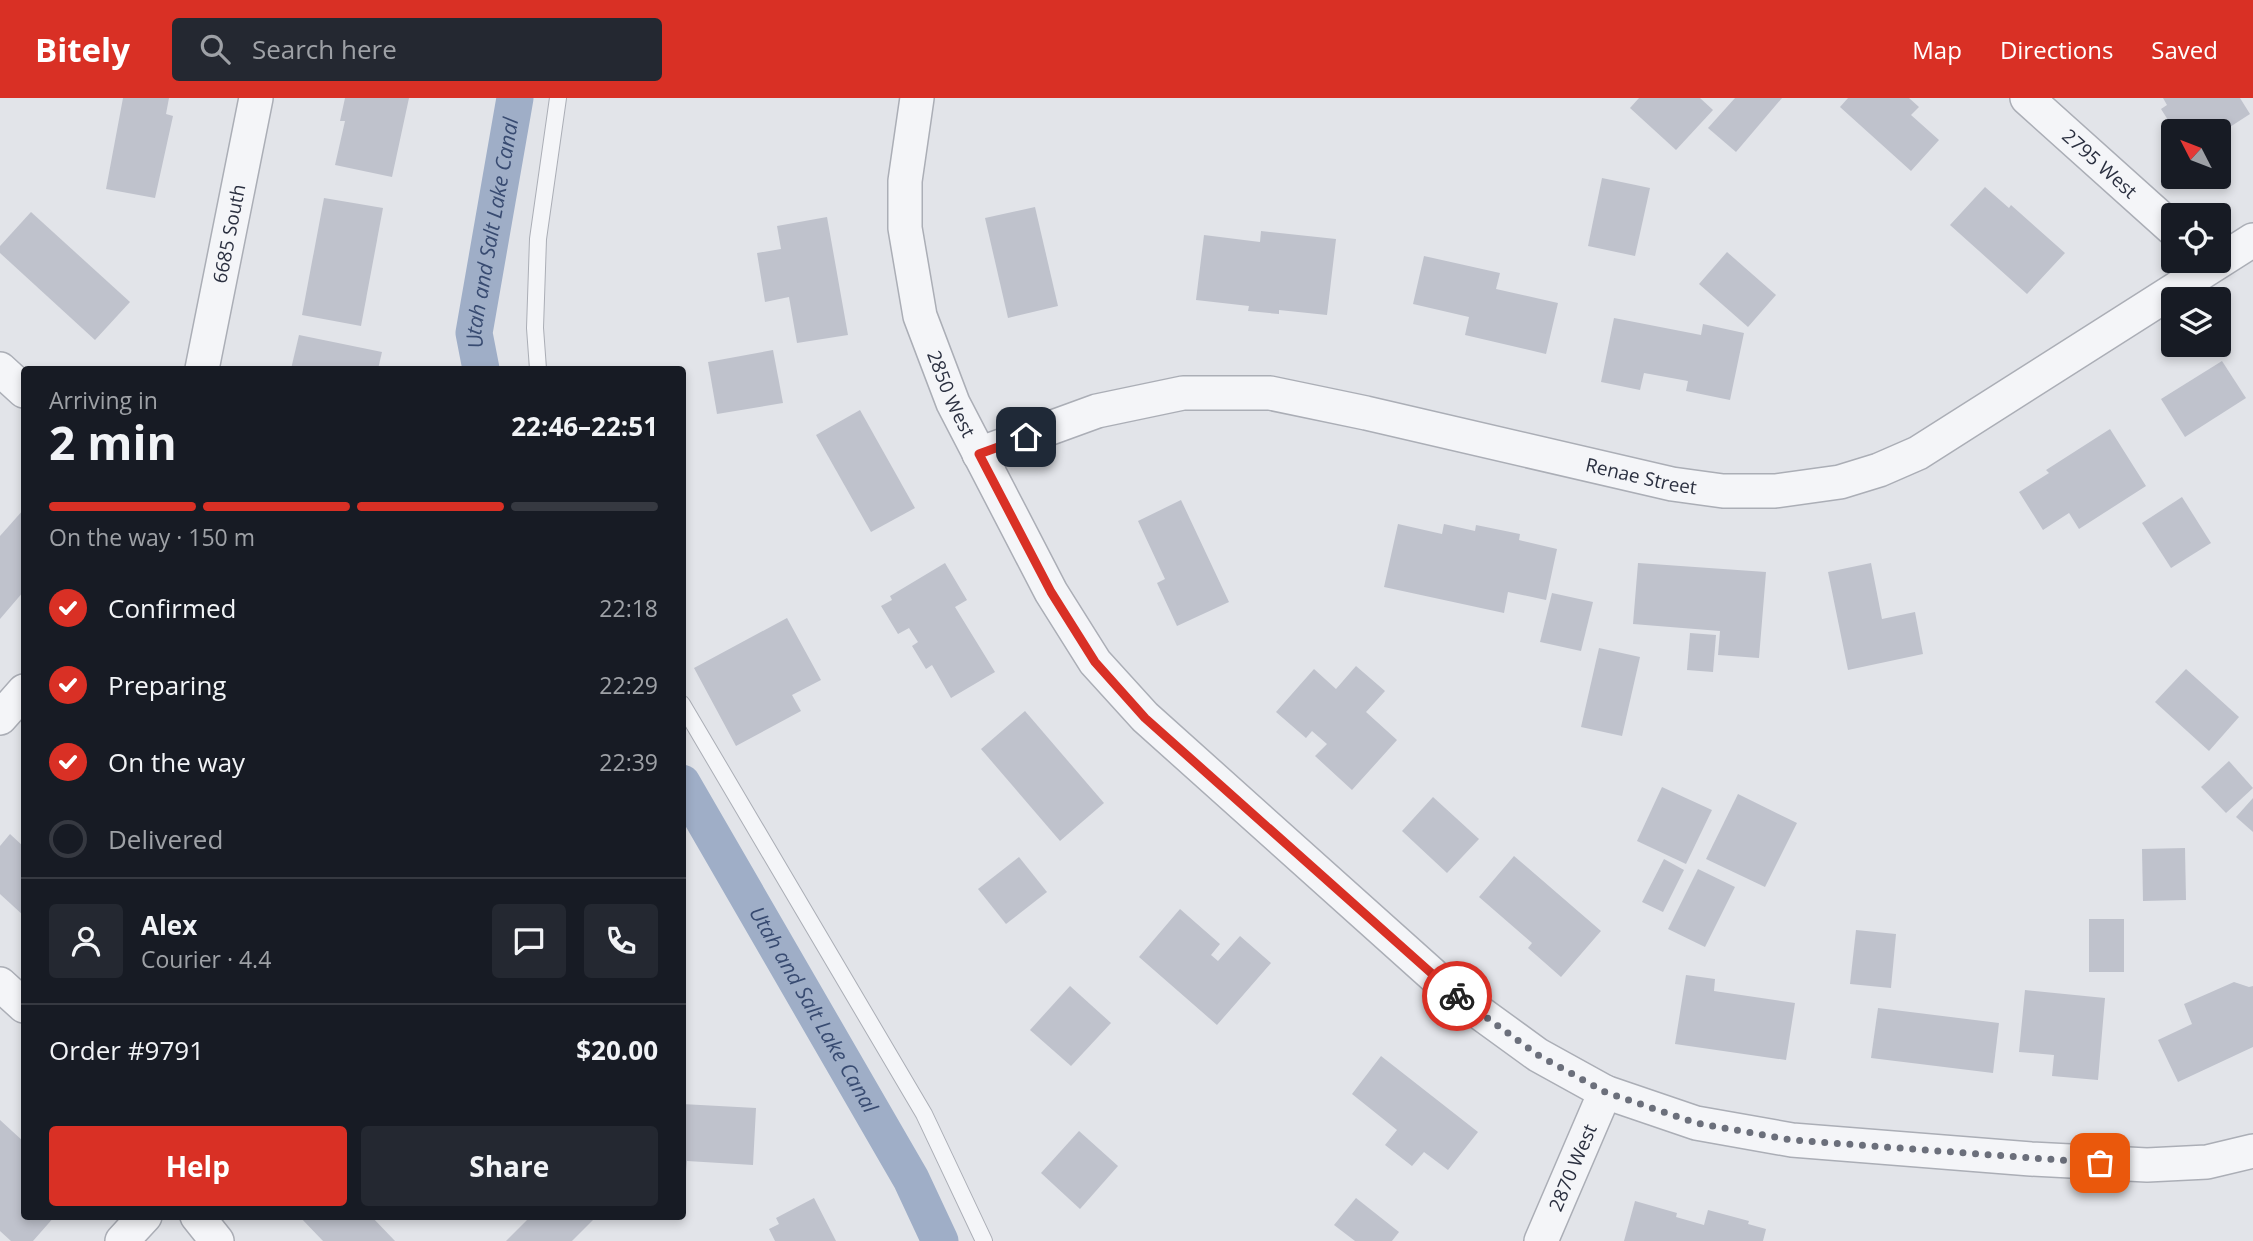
<!DOCTYPE html>
<html lang="en">
<head>
<meta charset="utf-8">
<style>
  :root { --surface:#171b24; --page:#242831; --text:#f1f3f6; --muted:#9ea1a6; --line:#363941; --accent:#d93025 }
  body { margin:0; font-family:"Open Sans",sans-serif; background:var(--page); color:var(--text); height:100vh; display:flex; flex-direction:column; font-size:26px; white-space:nowrap }
  * { box-sizing:border-box; margin:0 }
  p { font-size:23px; color:var(--muted) }
  .icon { flex:none; width:38px; height:38px; fill:none; stroke:currentColor; stroke-width:2; stroke-linecap:round; stroke-linejoin:round }
  .map { position:relative; flex:1; overflow:hidden }
  .details { position:absolute; left:21px; top:268px; width:665px; height:854px; display:flex; flex-direction:column; background:var(--surface); border-radius:7px; box-shadow:0 4px 10px #0003 }
  .details>* { flex:none }
  .needle { width:46px; rotate:312deg }
  .tools { position:absolute; left:2161px; top:21px; display:grid; gap:14px }
  .tools a { display:grid; place-items:center; width:70px; height:70px; border-radius:7px; background:var(--surface); box-shadow:0 4px 10px #0003; font-size:35px }
  .pin { position:absolute; display:grid; place-items:center; width:60px; height:60px; color:#fff; margin:-30px; border-radius:14px; box-shadow:0 4px 10px #0006 }
  .courier { position:absolute; display:grid; place-items:center; width:70px; height:70px; margin:-35px; border:5px solid #d93025; border-radius:50%; background:#fff; color:#222; box-shadow:0 2px 9px #0007 }
  .overview em { font-style:normal; font-weight:700 }
  .overview div { display:flex; flex-direction:column-reverse }
  .overview { display:flex; align-items:center; justify-content:space-between; height:119px; padding:0 28px }
  h1 { font-size:46px; font-weight:700; line-height:52px }
  .bar { display:grid; grid-template-columns:repeat(4,1fr); gap:10px 7px; align-content:center; height:84px; padding:0 28px }
  .bar i { height:9px; border-radius:5px; background:var(--line) }
  .bar .on { background:var(--accent) }
  .bar p { grid-column:span 4 }
  .line { display:flex; align-items:center; gap:18px; padding:0 28px; border-top:2px solid var(--line) }
  .line div { flex:1 }
  .round { display:grid; place-items:center; flex:none; width:74px; height:74px; border-radius:7px; background:var(--page) }
  ol { padding:0 28px; list-style:none }
  li { display:flex; align-items:center; gap:21px; height:77px }
  li p { margin-inline-start:auto }
  li .icon { padding:7px; border-radius:50%; background:var(--accent); color:#fff; stroke-width:4 }
  li:last-child { color:var(--muted) }
  li i { width:38px; height:38px; border:4px solid var(--line); border-radius:50% }
  .action { display:flex; gap:14px; margin-top:auto; padding:14px 28px }
  .action a { flex:1; height:80px; border-radius:7px; background:var(--accent); color:#fff; font-size:28px; font-weight:700; line-height:80px; text-align:center }
  .action a+a { background:var(--page); color:var(--text) }
  header { display:flex; align-items:center; gap:42px; box-sizing:border-box; height:98px; padding:0 35px; background:var(--accent); color:#fff }
  header strong { font-size:33px }
  nav { display:flex; gap:38px; margin-inline-start:auto; font-size:24px }
  .search { width:490px; height:63px; background:var(--page); display:flex; align-items:center; gap:18px; box-sizing:border-box; padding:0 24px; border-radius:7px; color:var(--muted); font-size:26px }
  .map>svg:first-child { display:block }
</style>
</head>
<body>
<header>
<strong>Bitely</strong>
<div class="search"><svg class="icon" aria-label="search" viewBox="0 0 24 24"><circle cx="10" cy="10" r="6"/><path d="M15 15l6 6"/></svg>Search here</div>
<nav><a>Map</a><a>Directions</a><a>Saved</a></nav>
</header>
<div class="map">
<svg width="2253" height="1143" viewBox="0 0 2253 1143">
  <rect width="100%" height="100%" fill="#e2e4e9"/>
  <g fill="none" stroke-linecap="round" stroke-linejoin="round">
    <g stroke="#9faec7" stroke-width="37">
      <path id="s1" d="M481,271L474,235L515,0"/>
      <path id="s2" d="M682,685L911,1081L940,1143"/>
    </g>
  </g>
  <g fill="#bfc2cc">
    <polygon points="123,0 169,0 166,16 173,18 155,100 106,91"/>
    <polygon points="345,0 409,0 392,79 335,67 345,23 340,23"/>
    <polygon points="1639,0 1700,0 1713,12 1676,52 1630,10"/>
    <polygon points="1735,0 1782,0 1736,54 1708,30"/>
    <polygon points="1848,0 1909,0 1919,9 1911,17 1939,42 1911,73 1840,9"/>
    <polygon points="2163,0 2240,0 2250,16 2219,36 2219,33 2175,33 2161,11 2167,7"/>
    <polygon points="1602,80 1650,90 1635,158 1588,148"/>
    <polygon points="1985,89 2009,110 2011,107 2065,155 2027,196 1950,127"/>
    <polygon points="324,100 383,110 361,228 302,217"/>
    <polygon points="1035,109 1058,208 1008,220 985,120"/>
    <polygon points="31,114 130,204 95,242 0,155 0,148"/>
    <polygon points="827,119 848,237 797,245 789,199 765,204 757,155 781,151 777,128"/>
    <polygon points="1261,133 1336,141 1327,217 1279,212 1279,216 1248,213 1249,208 1196,202 1204,137 1260,144"/>
    <polygon points="1727,154 1776,197 1748,229 1699,186"/>
    <polygon points="1424,158 1500,175 1496,191 1558,205 1546,256 1465,237 1469,219 1413,206"/>
    <polygon points="1614,220 1701,237 1703,226 1744,235 1730,302 1686,293 1688,283 1644,275 1640,292 1601,284"/>
    <polygon points="299,237 382,254 378,271 291,271"/>
    <polygon points="773,252 783,305 717,316 708,264"/>
    <polygon points="2222,263 2246,300 2185,339 2161,301"/>
    <polygon points="860,312 915,410 871,434 816,337"/>
    <polygon points="2110,331 2146,388 2079,431 2069,415 2043,432 2019,394 2049,375 2046,372"/>
    <polygon points="2182,399 2211,445 2171,470 2142,425"/>
    <polygon points="1181,402 1229,504 1177,528 1157,485 1165,481 1138,423"/>
    <polygon points="24,411 24,493 0,521 0,438"/>
    <polygon points="1398,426 1442,436 1444,426 1475,433 1476,427 1520,436 1519,442 1557,451 1546,502 1508,494 1504,515 1384,489"/>
    <polygon points="945,465 967,502 955,509 995,574 951,600 932,567 926,571 912,548 918,544 909,530 898,536 881,508 892,502 890,498"/>
    <polygon points="1638,465 1766,474 1759,560 1718,557 1720,533 1633,526"/>
    <polygon points="1871,465 1882,521 1915,514 1923,556 1848,572 1828,474"/>
    <polygon points="1552,495 1593,504 1581,553 1540,544"/>
    <polygon points="787,520 821,582 792,597 801,613 736,648 694,570"/>
    <polygon points="1690,535 1716,537 1713,574 1687,572"/>
    <polygon points="1599,550 1640,559 1622,638 1581,629"/>
    <polygon points="1356,568 1385,593 1366,614 1397,642 1352,692 1315,658 1327,646 1312,633 1306,640 1276,614 1314,571 1336,591"/>
    <polygon points="2186,571 2239,619 2209,653 2155,604"/>
    <polygon points="1025,613 1104,705 1060,743 981,651"/>
    <polygon points="2229,663 2253,690 2226,715 2201,689"/>
    <polygon points="1662,689 1712,712 1686,766 1637,743"/>
    <polygon points="1738,696 1797,725 1765,789 1706,761"/>
    <polygon points="1433,699 1479,741 1447,775 1402,733"/>
    <polygon points="2253,700 2253,734 2236,719"/>
    <polygon points="10,736 24,749 24,818 0,796 0,748"/>
    <polygon points="2185,750 2186,802 2143,803 2142,751"/>
    <polygon points="1514,758 1601,833 1561,879 1528,850 1532,845 1479,799"/>
    <polygon points="1019,759 1047,794 1006,826 978,791"/>
    <polygon points="1664,761 1684,772 1663,814 1642,804"/>
    <polygon points="1698,771 1735,789 1705,849 1668,831"/>
    <polygon points="1180,811 1220,846 1211,857 1218,863 1240,838 1271,865 1217,927 1139,859"/>
    <rect x="2089" y="821" width="35" height="53"/>
    <polygon points="1856,832 1896,836 1891,890 1850,886"/>
    <polygon points="1686,877 1715,881 1714,893 1795,905 1786,962 1675,946"/>
    <polygon points="2234,884 2249,889 2253,888 2253,949 2178,984 2158,942 2192,926 2184,906"/>
    <polygon points="1070,888 1111,925 1071,968 1030,932"/>
    <polygon points="2025,892 2105,900 2098,982 2052,978 2054,957 2019,954"/>
    <polygon points="1878,910 1999,925 1993,975 1871,960"/>
    <polygon points="1381,958 1478,1034 1448,1072 1424,1054 1412,1068 1385,1047 1397,1032 1352,996"/>
    <polygon points="682,1006 756,1010 753,1067 687,1063 686,1073 682,1073"/>
    <polygon points="0,1022 24,1044 24,1118 55,1118 33,1143 11,1143 0,1133"/>
    <polygon points="1079,1033 1118,1068 1080,1111 1041,1075"/>
    <polygon points="814,1100 836,1143 775,1143 769,1131 779,1126 776,1120"/>
    <polygon points="1356,1100 1399,1134 1392,1143 1355,1143 1334,1127"/>
    <polygon points="1635,1103 1677,1115 1676,1119 1704,1127 1708,1112 1749,1123 1748,1126 1766,1131 1763,1143 1624,1143"/>
    <polygon points="299,1118 371,1118 395,1143 323,1143"/>
    <polygon points="531,1118 597,1118 572,1143 506,1143"/>
  </g>
  <g fill="none" stroke-linecap="round" stroke-linejoin="round">
    <defs>
      <g id="service">
        <polyline points="538,271 535,230 538,141 558,0"/>
        <polyline points="682,606 924,1016 984,1143"/>
      </g>
      <g id="minor">
        <path id="s3" d="M917,0L905,83V130L920,218L953,305L1051,494L1095,564L1145,619L1454,896L1538,957L1605,994L1696,1025L1792,1042L2031,1061L2147,1067L2207,1064L2253,1053"/>
        <path id="s4" d="M2027,0L2174,132"/>
        <polyline points="0,271 24,293"/>
        <path id="s5" d="M202,271L256,0"/>
        <path id="s6" d="M979,356L1097,313L1183,295H1270L1366,315L1672,386L1723,393H1775L1840,384L1879,372L1918,355L2253,142"/>
        <polyline points="0,620 24,593"/>
        <polyline points="0,886 24,908"/>
        <polyline points="197,1118 217,1143"/>
        <polyline points="122,1143 145,1118"/>
        <path id="s7" d="M1541,1143L1605,994"/>
      </g>
    </defs>
    <use href="#service" stroke="#abaeb6" stroke-width="18"/>
    <use href="#minor" stroke="#abaeb6" stroke-width="36"/>
    <use href="#service" stroke="#f4f5f8" stroke-width="16"/>
    <use href="#minor" stroke="#f4f5f8" stroke-width="33"/>
  </g>
  <g fill="none" stroke-linecap="round" stroke-linejoin="round">
    <polyline stroke="#6b6f7b" stroke-width="7" stroke-dasharray="0 12.6" points="1457,898 1538,957 1605,994 1696,1025 1792,1042 2100,1065"/>
    <polyline stroke="#d93025" stroke-width="9" points="1026,339 979,356 1051,494 1095,564 1145,620 1457,898"/>
  </g>
  <g text-anchor="middle" stroke-width="5" stroke-linejoin="round" paint-order="stroke">
    <g font-size="19" fill="#2b3040" stroke="#f1f3f7">
      <text dy="7" stroke="none"><textPath href="#s4" startOffset="98">2795 West</textPath></text>
      <text dy="7" stroke="none"><textPath href="#s5" startOffset="138">6685 South</textPath></text>
      <text dy="7" stroke="none"><textPath href="#s3" startOffset="304">2850 West</textPath></text>
      <text dy="7" stroke="none"><textPath href="#s6" startOffset="681">Renae Street</textPath></text>
      <text dy="7" stroke="none"><textPath href="#s7" startOffset="80">2870 West</textPath></text>
    </g>
    <g font-size="21" font-style="italic" fill="#384b71" stroke="#f1f3f7">
      <text dy="7" stroke="none"><textPath href="#s1" startOffset="138">Utah and Salt Lake Canal</textPath></text>
      <text dy="7" stroke="none"><textPath href="#s2" startOffset="262">Utah and Salt Lake Canal</textPath></text>
    </g>
  </g>
</svg>
<div class="tools">
<a><svg class="needle" viewBox="-14 -14 28 28"><path d="M0-13l5 13h-10z" fill="#e53935"/><path d="M0 13l5-13h-10z" fill="#9ea1a6"/></svg></a>
<a><svg class="icon" aria-label="locate" viewBox="0 0 24 24"><circle cx="12" cy="12" r="6"/><path d="M12 2v4M12 18v4M2 12h4M18 12h4"/></svg></a>
<a><svg class="icon" aria-label="layers" viewBox="0 0 24 24"><path d="M12 4l9 5-9 5-9-5zM3 14l9 5 9-5"/></svg></a>
</div>
<div class="pin" style="left:2100px;top:1065px;background:#ea580c"><svg class="icon" aria-label="bag" viewBox="0 0 24 24"><path d="M5 8h14l-1 12H6zM9 8a3 3 0 0 1 6 0"/></svg></div>
<div class="pin" style="left:1026px;top:339px;background:#1f2937"><svg class="icon" aria-label="home" viewBox="0 0 24 24"><path d="M3 11l9-7 9 7M6 9v11h12V9"/></svg></div>
<div class="courier" style="left:1457px;top:898px"><svg class="icon" aria-label="bike" viewBox="0 0 24 24"><circle cx="6" cy="16" r="4"/><circle cx="18" cy="16" r="4"/><path d="M6 16l4-8h5l3 8M10 8l3 8H6M13 5h3"/></svg></div>
<section class="details">
<div class="overview"><div><h1>2 min</h1><p>Arriving in</p></div><em>22:46–22:51</em></div>
<div class="bar"><i class="on"></i><i class="on"></i><i class="on"></i><i></i><p>On the way · 150 m</p></div>
<ol>
<li><svg class="icon" aria-label="check" viewBox="0 0 24 24"><path d="M5 12l5 5 9-10"/></svg>Confirmed<p>22:18</p></li>
<li><svg class="icon" aria-label="check" viewBox="0 0 24 24"><path d="M5 12l5 5 9-10"/></svg>Preparing<p>22:29</p></li>
<li><svg class="icon" aria-label="check" viewBox="0 0 24 24"><path d="M5 12l5 5 9-10"/></svg>On the way<p>22:39</p></li>
<li><i></i>Delivered</li>
</ol>
<div class="line" style="height:126px"><a class="round"><svg class="icon" aria-label="person" viewBox="0 0 24 24"><circle cx="12" cy="8" r="4"/><path d="M4 21q1-7 8-7t8 7"/></svg></a><div><b>Alex</b><p>Courier · 4.4</p></div><a class="round"><svg class="icon" aria-label="chat" viewBox="0 0 24 24"><path d="M4 5h16v11H9l-5 4z"/></svg></a><a class="round"><svg class="icon" aria-label="phone" viewBox="0 0 24 24"><path d="M5 4h4l2 5-3 2q2 4 5 5l2-3 5 2v4C11 20 4 13 5 4z"/></svg></a></div>
<div class="line" style="height:91px"><div>Order #9791</div><b>$20.00</b></div>
<div class="action"><a>Help</a><a>Share</a></div>
</section>
</div>
</body>
</html>
